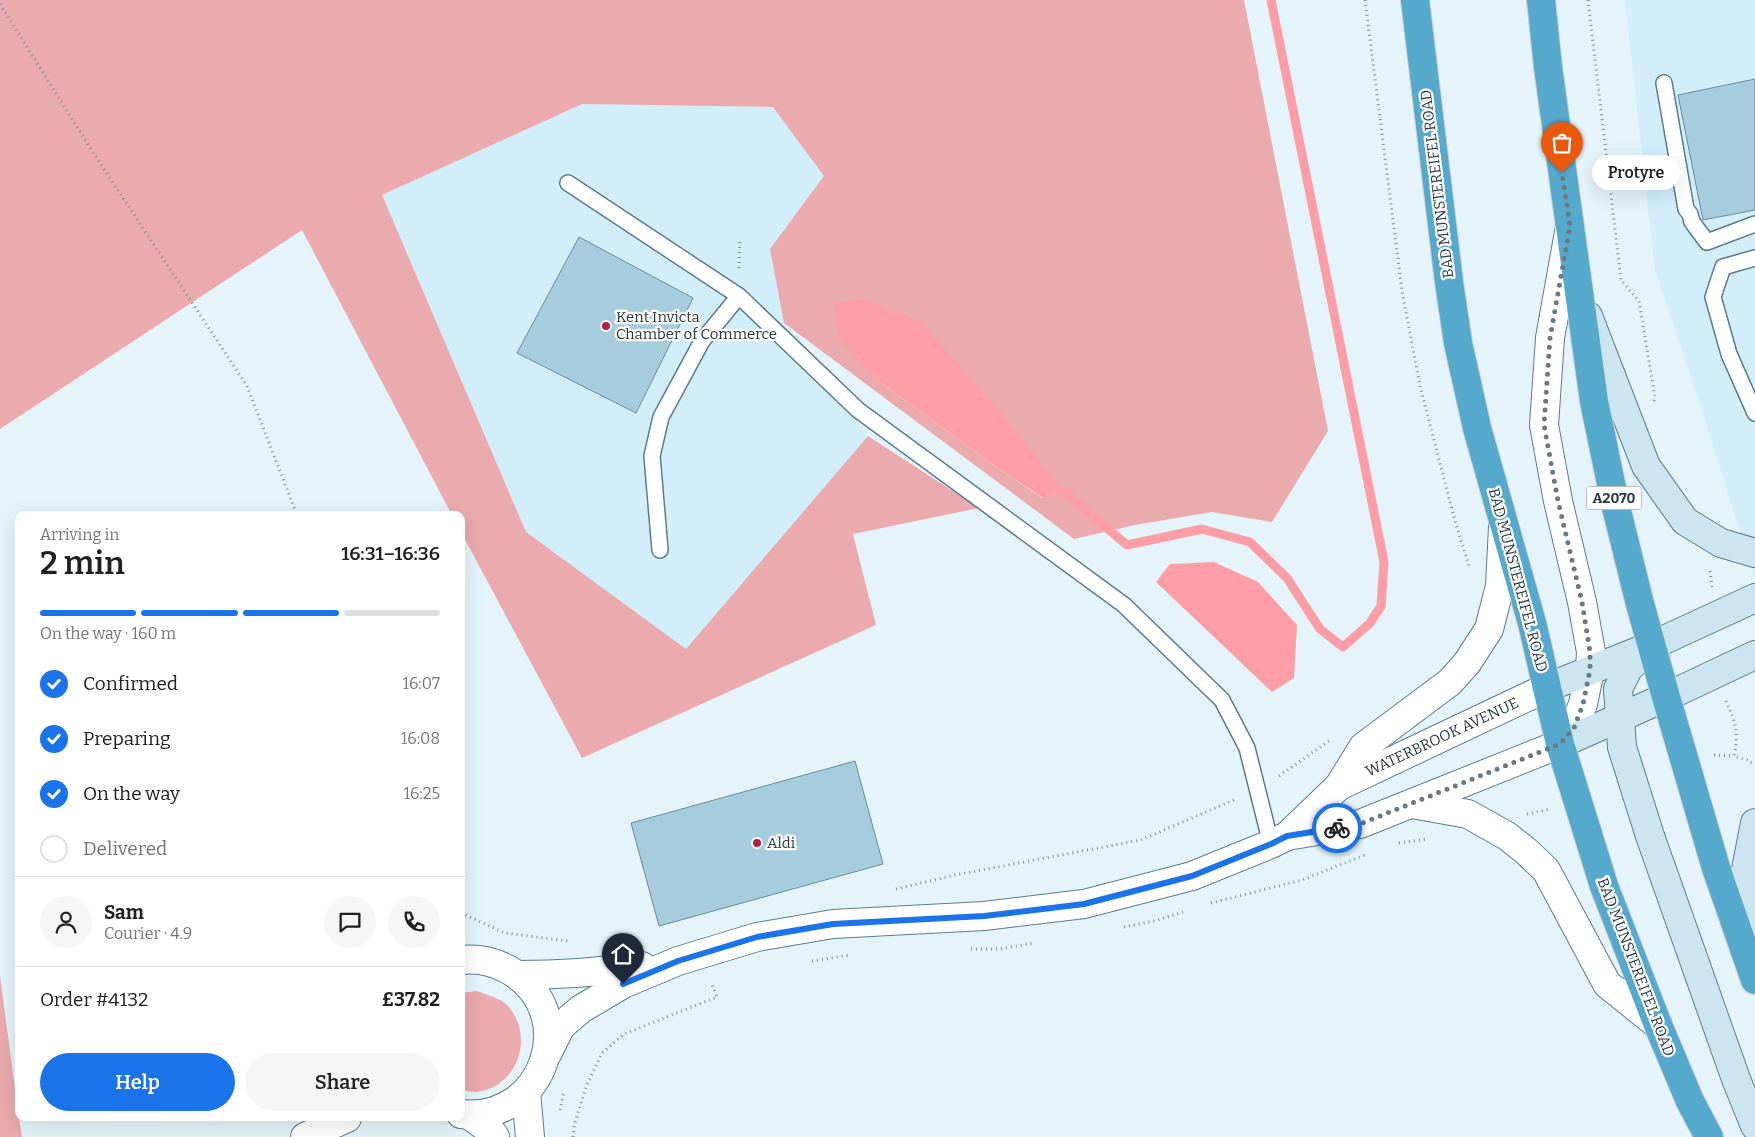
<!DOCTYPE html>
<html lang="en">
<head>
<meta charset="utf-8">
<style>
  :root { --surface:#fff; --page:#f6f6f6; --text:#202124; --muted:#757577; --line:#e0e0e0; --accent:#1a73e8 }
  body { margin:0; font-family:Bitter,serif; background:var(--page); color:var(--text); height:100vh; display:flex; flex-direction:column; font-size:19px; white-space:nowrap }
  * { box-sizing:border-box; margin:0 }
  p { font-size:16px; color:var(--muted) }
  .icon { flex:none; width:28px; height:28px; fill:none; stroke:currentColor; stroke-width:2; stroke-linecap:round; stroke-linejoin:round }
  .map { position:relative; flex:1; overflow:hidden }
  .panel { position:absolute; left:15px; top:511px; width:450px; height:610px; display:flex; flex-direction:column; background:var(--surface); border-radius:10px; box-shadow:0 5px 20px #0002 }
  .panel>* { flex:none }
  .pin { position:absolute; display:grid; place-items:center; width:42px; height:42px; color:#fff; margin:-51px -21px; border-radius:50% 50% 50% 0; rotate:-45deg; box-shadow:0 0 5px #0007 }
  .pin .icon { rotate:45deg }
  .courier { position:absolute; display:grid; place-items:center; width:50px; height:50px; margin:-25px; border:4px solid #1a73e8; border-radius:50%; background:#fff; color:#222; box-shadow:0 1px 6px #0007 }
  .bubble { position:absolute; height:35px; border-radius:18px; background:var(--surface); box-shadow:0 5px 20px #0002; font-size:16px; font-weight:600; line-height:35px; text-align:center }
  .headline em { font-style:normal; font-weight:600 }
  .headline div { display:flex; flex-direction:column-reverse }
  .headline { display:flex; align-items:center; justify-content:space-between; height:85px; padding:0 25px }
  h1 { font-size:32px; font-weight:600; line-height:38px }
  .bar { display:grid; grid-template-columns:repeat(4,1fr); gap:8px 5px; align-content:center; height:60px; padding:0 25px }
  .bar i { height:6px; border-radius:4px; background:var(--line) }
  .bar .selected { background:var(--accent) }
  .bar p { grid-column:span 4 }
  .line { display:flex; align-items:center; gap:12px; padding:0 25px; border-top:1px solid var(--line) }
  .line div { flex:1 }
  .round { display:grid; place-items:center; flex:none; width:52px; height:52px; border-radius:26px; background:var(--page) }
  ol { padding:0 25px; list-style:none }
  li { display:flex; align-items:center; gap:15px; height:55px }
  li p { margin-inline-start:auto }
  li .icon { padding:5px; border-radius:50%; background:var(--accent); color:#fff; stroke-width:4 }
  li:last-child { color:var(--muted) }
  li i { width:28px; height:28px; border:2px solid var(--line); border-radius:50% }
  .cta { display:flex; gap:10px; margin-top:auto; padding:10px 25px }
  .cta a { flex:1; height:58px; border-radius:30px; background:var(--accent); color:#fff; font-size:20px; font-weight:600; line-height:58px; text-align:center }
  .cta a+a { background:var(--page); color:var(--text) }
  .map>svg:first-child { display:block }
</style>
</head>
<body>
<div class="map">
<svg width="1755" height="1137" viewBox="0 0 1755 1137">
  <rect width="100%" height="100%" fill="#e5f4fb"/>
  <g fill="#d2eefb">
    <polygon points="1625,0 1755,0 1755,578 1684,355 1655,271"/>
    <polygon points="582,104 773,107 824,176 770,249 784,323 868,436 686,650 526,532 382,195"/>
  </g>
  <g fill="#eaaaae" fill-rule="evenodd">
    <path d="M0,0H1244L1328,431L1272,522L1212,512L1135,525L1074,539L784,323L770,249L824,176L773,107L582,104L382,195L526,532L686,649L868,436L979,508L853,534L876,625L582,758L461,532V515H452L302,230L0,429ZM872,376L1063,491L1042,498L996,467Z"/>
    <polygon points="0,976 19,1118 22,1137 0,1137"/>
    <path d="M477,991C488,995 500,998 508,1006C535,1037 518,1086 477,1092C472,1092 466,1091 461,1090V993Z"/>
  </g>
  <g fill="#fd9ea6">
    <polygon points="865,300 918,320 995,405 1063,491 1043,498 996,467 872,376 838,336 834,302"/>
    <polygon points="1214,562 1258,582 1297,625 1294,678 1272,692 1156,582 1170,564"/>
  </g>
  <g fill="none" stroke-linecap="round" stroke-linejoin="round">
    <polyline stroke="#fd9ea6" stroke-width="9" points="1063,491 1127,545 1202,529 1250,542 1287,578 1320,629 1343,647 1370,623 1381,606 1384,562 1271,0"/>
  </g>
  <g fill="#a7ccdd" stroke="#688b9b">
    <polygon points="1755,79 1755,210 1703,220 1678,95"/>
    <polygon points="579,237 693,298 636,413 517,353"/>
    <polygon points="855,761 883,864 659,926 631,823"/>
  </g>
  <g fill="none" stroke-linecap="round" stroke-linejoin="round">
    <defs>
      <g id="lane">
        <polyline points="1664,83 1686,209 1690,214 1692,222 1707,242 1755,224"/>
        <polyline points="568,183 739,296 858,410 1124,605 1222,700 1247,748 1271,844"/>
        <polyline points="1755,258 1723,267 1713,297 1729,354 1755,413"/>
        <polyline points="660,550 652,456 661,417 702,341 739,296"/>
      </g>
      <g id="street">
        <polyline points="1339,786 1363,747 1450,682 1467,663 1489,629 1500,586 1503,527"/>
        <polyline points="1412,804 1468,814 1507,836 1526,851 1546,870 1607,984 1658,1025"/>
        <polyline points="1287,836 1360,824 1560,744 1574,728 1583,704 1590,670 1591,652 1582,602 1558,501 1544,425 1550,338 1569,232"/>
        <path d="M461,960C478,958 495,962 509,970C582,1012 545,1123 461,1114"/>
        <path d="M517,975C559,975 601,972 642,966"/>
        <polyline points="547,1054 561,1026 581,1009 623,984 678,961 757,937 833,924 984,916 1084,904 1192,876 1271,844 1287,836 1339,786 1546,688"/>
        <polyline points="526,1092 530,1137"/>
        <polyline points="469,1115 490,1130 495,1137"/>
        <polyline points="305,1137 347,1118"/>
      </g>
      <g id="secondary">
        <polyline points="1588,316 1646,466 1685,521 1721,543 1755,553"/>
        <polyline points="1651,646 1628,669 1618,689 1622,747 1650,836 1736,1079 1755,1126"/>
        <polyline points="1546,688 1651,646 1755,598"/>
        <polyline points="1560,744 1666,697 1755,655"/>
        <polyline points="1745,940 1742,890 1755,823"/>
      </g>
      <g id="highway">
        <polyline points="1415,0 1449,282 1458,343 1477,428 1532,623 1560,744 1604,886 1658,1025 1690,1101 1709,1137"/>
        <polyline points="1541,0 1548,67 1594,401 1615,503 1640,604 1666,697 1716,868 1755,980"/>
      </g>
    </defs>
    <use href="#lane" stroke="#5a7c8c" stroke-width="18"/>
    <use href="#street" stroke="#5a7c8c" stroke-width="30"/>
    <use href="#secondary" stroke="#5a7c8c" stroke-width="30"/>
    <use href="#highway" stroke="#cccfd1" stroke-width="30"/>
    <g stroke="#7f8e95" stroke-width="3" stroke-dasharray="1 4" stroke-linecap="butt">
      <polyline points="1365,0 1402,291 1420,386 1455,521 1470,569"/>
      <polyline points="1588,0 1621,280 1639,301 1655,398 1654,401"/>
      <polyline points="0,4 92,151 247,386 297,515"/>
      <polyline points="739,268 740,241"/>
      <polyline points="1710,571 1712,587"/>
      <path d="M1726,701C1736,724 1739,731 1734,756L1747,760L1755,765"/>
      <polyline points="1714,755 1734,756"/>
      <polyline points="1279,776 1329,741"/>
      <polyline points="1527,814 1550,809"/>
      <polyline points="1399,843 1427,839"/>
      <polyline points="896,889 955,875 1141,840 1236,799"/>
      <polyline points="1211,903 1302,880 1365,855"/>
      <polyline points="461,913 505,933 568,941"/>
      <polyline points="1124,927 1158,920 1186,911"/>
      <polyline points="971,949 999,949 1034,943"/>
      <polyline points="812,961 850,955"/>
      <polyline points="560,1110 564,1092"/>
      <polyline points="573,1137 574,1126 587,1084 602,1053 624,1034 717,997 711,982"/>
    </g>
    <use href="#lane" stroke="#fff" stroke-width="15"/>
    <use href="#street" stroke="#fff" stroke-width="28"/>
    <use href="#secondary" stroke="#cce5f0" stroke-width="28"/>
    <use href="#highway" stroke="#55a9cc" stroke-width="28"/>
  </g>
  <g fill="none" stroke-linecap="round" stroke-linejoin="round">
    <polyline stroke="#6b7a81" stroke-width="5" stroke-dasharray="0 9" points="1337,828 1360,824 1560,744 1574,728 1583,704 1590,670 1590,652 1582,602 1558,501 1544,425 1550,338 1570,226 1562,173"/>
    <polyline stroke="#1a73e8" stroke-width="6" points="623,984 678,961 757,937 833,924 984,916 1084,904 1192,876 1271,844 1287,836 1337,828"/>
  </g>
  <g fill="#b42243" stroke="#fefefe" stroke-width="2">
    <circle cx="606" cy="326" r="5"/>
    <circle cx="757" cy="843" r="5"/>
  </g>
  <g text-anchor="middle" stroke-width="4.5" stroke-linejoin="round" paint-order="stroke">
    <rect fill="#fefefe" stroke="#6a7479" stroke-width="1" x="1586.5" y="486.5" width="55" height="23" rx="4"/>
    <g font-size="14" font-weight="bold" fill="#2a3940">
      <text x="1614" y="503">A2070</text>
    </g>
    <g font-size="15" fill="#2a3940" stroke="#fefefe">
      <text transform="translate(1437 184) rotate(-97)" y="5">BAD MUNSTEREIFEL ROAD</text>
      <text transform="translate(1518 580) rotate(75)" y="5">BAD MUNSTEREIFEL ROAD</text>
      <text transform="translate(1442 737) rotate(-25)" y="5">WATERBROOK AVENUE</text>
      <text transform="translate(1636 967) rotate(69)" y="5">BAD MUNSTEREIFEL ROAD</text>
    </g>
    <g font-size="15" fill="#2a3940" stroke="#fefefe" text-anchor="start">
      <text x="616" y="322">Kent Invicta<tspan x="616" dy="17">Chamber of Commerce</tspan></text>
      <text x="767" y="848">Aldi</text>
    </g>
  </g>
</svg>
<div class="pin" style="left:1562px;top:173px;background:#ea580c"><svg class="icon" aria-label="bag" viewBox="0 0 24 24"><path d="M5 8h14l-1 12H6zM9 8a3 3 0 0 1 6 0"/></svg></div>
<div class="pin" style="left:623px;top:984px;background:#1f2937"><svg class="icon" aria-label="home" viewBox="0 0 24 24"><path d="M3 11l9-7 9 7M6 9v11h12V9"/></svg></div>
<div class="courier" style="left:1337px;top:828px"><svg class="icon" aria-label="bike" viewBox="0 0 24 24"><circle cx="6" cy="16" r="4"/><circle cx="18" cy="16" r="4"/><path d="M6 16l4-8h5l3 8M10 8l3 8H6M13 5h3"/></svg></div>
<div class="bubble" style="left:1592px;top:155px;width:88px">Protyre</div>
<section class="panel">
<div class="headline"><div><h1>2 min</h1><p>Arriving in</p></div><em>16:31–16:36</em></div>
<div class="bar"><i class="selected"></i><i class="selected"></i><i class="selected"></i><i></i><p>On the way · 160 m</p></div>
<ol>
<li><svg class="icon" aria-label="check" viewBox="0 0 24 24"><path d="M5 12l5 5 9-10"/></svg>Confirmed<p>16:07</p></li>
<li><svg class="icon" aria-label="check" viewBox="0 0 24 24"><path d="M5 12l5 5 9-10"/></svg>Preparing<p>16:08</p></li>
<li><svg class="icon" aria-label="check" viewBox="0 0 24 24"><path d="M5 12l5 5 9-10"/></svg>On the way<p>16:25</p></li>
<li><i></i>Delivered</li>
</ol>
<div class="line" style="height:90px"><a class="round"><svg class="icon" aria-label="person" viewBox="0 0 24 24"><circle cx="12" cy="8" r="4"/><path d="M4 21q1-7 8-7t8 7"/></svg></a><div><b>Sam</b><p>Courier · 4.9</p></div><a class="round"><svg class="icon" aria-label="chat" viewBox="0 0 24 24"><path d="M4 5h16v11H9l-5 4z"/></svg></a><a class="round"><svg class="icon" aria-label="phone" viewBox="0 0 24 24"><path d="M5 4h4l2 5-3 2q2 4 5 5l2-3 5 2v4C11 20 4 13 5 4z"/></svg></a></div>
<div class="line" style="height:65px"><div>Order #4132</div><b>£37.82</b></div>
<div class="cta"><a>Help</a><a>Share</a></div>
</section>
</div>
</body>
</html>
